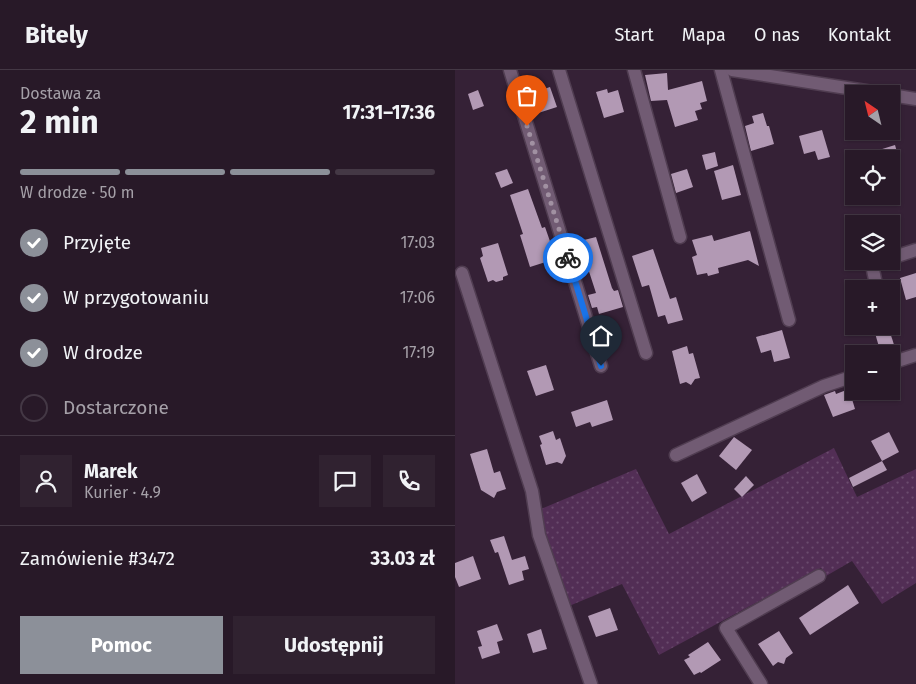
<!DOCTYPE html>
<html lang="pl">
<head>
<meta charset="utf-8">
<style>
  :root { --surface:#281928; --page:#302230; --text:#f1f3f6; --muted:#a5a0a8; --line:#443845; --accent:#8c9099 }
  body { margin:0; font-family:"Fira Sans",sans-serif; background:var(--page); color:var(--text); height:100vh; display:flex; flex-direction:column; font-size:19px; white-space:nowrap }
  * { box-sizing:border-box; margin:0 }
  p { font-size:16px; color:var(--muted) }
  .icon { flex:none; width:28px; height:28px; fill:none; stroke:currentColor; stroke-width:2; stroke-linecap:round; stroke-linejoin:round }
  .map { position:relative; flex:1; overflow:hidden }
  .sheet { display:flex; flex-direction:column; background:var(--surface); width:455px }
  .sheet>* { flex:none }
  .needle { width:32px; rotate:325deg }
  .controls { position:absolute; left:390px; top:15px; display:grid; gap:10px }
  .controls a { display:grid; place-items:center; width:55px; height:55px; border-radius:0px; background:var(--surface); box-shadow:0 1px 4px #0004,0 0 0 1px var(--line); font-size:25px }
  .pin { position:absolute; display:grid; place-items:center; width:42px; height:42px; color:#fff; margin:-51px -21px; border-radius:50% 50% 50% 0; rotate:-45deg; box-shadow:0 0 5px #0007 }
  .pin .icon { rotate:45deg }
  .courier { position:absolute; display:grid; place-items:center; width:50px; height:50px; margin:-25px; border:4px solid #1a73e8; border-radius:50%; background:#fff; color:#222; box-shadow:0 1px 6px #0007 }
  .summary em { font-style:normal; font-weight:700 }
  .summary div { display:flex; flex-direction:column-reverse }
  .summary { display:flex; align-items:center; justify-content:space-between; height:85px; padding:0 20px }
  h1 { font-size:32px; font-weight:700; line-height:38px }
  .bar { display:grid; grid-template-columns:repeat(4,1fr); gap:8px 5px; align-content:center; height:60px; padding:0 20px }
  .bar i { height:6px; border-radius:4px; background:var(--line) }
  .bar .on { background:var(--accent) }
  .bar p { grid-column:span 4 }
  .line { display:flex; align-items:center; gap:12px; padding:0 20px; border-top:1px solid var(--line) }
  .line div { flex:1 }
  .round { display:grid; place-items:center; flex:none; width:52px; height:52px; border-radius:0px; background:var(--page) }
  ol { padding:0 20px; list-style:none }
  li { display:flex; align-items:center; gap:15px; height:55px }
  li p { margin-inline-start:auto }
  li .icon { padding:5px; border-radius:50%; background:var(--accent); color:#fff; stroke-width:4 }
  li:last-child { color:var(--muted) }
  li i { width:28px; height:28px; border:2px solid var(--line); border-radius:50% }
  .action { display:flex; gap:10px; margin-top:auto; padding:10px 20px }
  .action a { flex:1; height:58px; border-radius:0px; background:var(--accent); color:#fff; font-size:20px; font-weight:700; line-height:58px; text-align:center }
  .action a+a { background:var(--page); color:var(--text) }
  header { display:flex; align-items:center; gap:30px; box-sizing:border-box; height:70px; padding:0 25px; background:var(--surface); border-bottom:1px solid var(--line) }
  header strong { font-size:24px }
  nav { display:flex; gap:28px; margin-inline-start:auto; font-size:18px }
  main { display:flex; flex:1; min-height:0 }
  .map>svg:first-child { display:block }
</style>
</head>
<body>
<header>
<strong>Bitely</strong>
<nav><a>Start</a><a>Mapa</a><a>O nas</a><a>Kontakt</a></nav>
</header>
<main>
<section class="sheet">
<div class="summary"><div><h1>2 min</h1><p>Dostawa za</p></div><em>17:31–17:36</em></div>
<div class="bar"><i class="on"></i><i class="on"></i><i class="on"></i><i></i><p>W drodze · 50 m</p></div>
<ol>
<li><svg class="icon" aria-label="check" viewBox="0 0 24 24"><path d="M5 12l5 5 9-10"/></svg>Przyjęte<p>17:03</p></li>
<li><svg class="icon" aria-label="check" viewBox="0 0 24 24"><path d="M5 12l5 5 9-10"/></svg>W przygotowaniu<p>17:06</p></li>
<li><svg class="icon" aria-label="check" viewBox="0 0 24 24"><path d="M5 12l5 5 9-10"/></svg>W drodze<p>17:19</p></li>
<li><i></i>Dostarczone</li>
</ol>
<div class="line" style="height:90px"><a class="round"><svg class="icon" aria-label="person" viewBox="0 0 24 24"><circle cx="12" cy="8" r="4"/><path d="M4 21q1-7 8-7t8 7"/></svg></a><div><b>Marek</b><p>Kurier · 4.9</p></div><a class="round"><svg class="icon" aria-label="chat" viewBox="0 0 24 24"><path d="M4 5h16v11H9l-5 4z"/></svg></a><a class="round"><svg class="icon" aria-label="phone" viewBox="0 0 24 24"><path d="M5 4h4l2 5-3 2q2 4 5 5l2-3 5 2v4C11 20 4 13 5 4z"/></svg></a></div>
<div class="line" style="height:65px"><div>Zamówienie #3472</div><b>33.03 zł</b></div>
<div class="action"><a>Pomoc</a><a>Udostępnij</a></div>
</section>
<div class="map">
<svg width="461" height="614" viewBox="0 0 461 614">
  <defs>
    <pattern id="grass-dots" width="8" height="8" patternUnits="userSpaceOnUse" patternTransform="scale(1.25)"><rect width="8" height="8" fill="#522e55"/><path d="M2 2h.1M6 6h.1" fill="none" stroke="#6a4b6d" stroke-width="1.8" stroke-linecap="round"/></pattern>
  </defs>
  <rect width="100%" height="100%" fill="#352136"/>
  <polygon fill="url(#grass-dots)" points="379,378 402,427 461,399 461,513 427,534 397,491 371,506 366,498 204,585 167,514 114,536 87,457 86,439 181,399 214,464"/>
  <g fill="#b299b4">
    <polygon points="212,3 213,20 247,11 252,31 245,33 247,39 240,41 243,50 220,57 212,30 196,31 190,5"/>
    <polygon points="95,17 102,37 77,45 72,28 75,27 74,24"/>
    <polygon points="152,19 153,23 163,20 169,42 149,48 141,22"/>
    <polygon points="23,20 29,36 18,40 13,24"/>
    <polygon points="308,43 312,56 314,56 319,74 296,81 290,56 299,53 297,46"/>
    <polygon points="367,60 375,87 363,90 360,81 349,84 344,66"/>
    <polygon points="440,75 444,89 405,89 405,86"/>
    <polygon points="260,82 263,96 251,100 247,85"/>
    <polygon points="278,95 286,125 267,130 259,101"/>
    <polygon points="52,99 58,113 46,118 40,103"/>
    <polygon points="232,99 238,117 221,123 216,104"/>
    <polygon points="73,119 87,158 90,157 97,177 94,178 97,190 75,197 65,165 68,164 55,125"/>
    <polygon points="295,161 304,196 293,190 263,198 264,203 253,206 252,203 242,205 237,187 242,185 237,170 257,165 259,171"/>
    <polygon points="141,167 157,218 159,221 163,220 168,237 144,244 142,237 137,238 133,225 141,223 128,183 132,182 129,170"/>
    <polygon points="43,173 53,205 48,207 48,210 41,212 38,210 33,212 25,188 28,186 26,178"/>
    <polygon points="198,179 215,229 221,227 228,250 213,254 210,245 203,247 194,215 187,217 177,186"/>
    <polygon points="461,203 461,227 451,230 445,208"/>
    <polygon points="418,256 433,256 441,281 426,284"/>
    <polygon points="327,260 335,288 319,292 316,280 306,283 301,267"/>
    <polygon points="232,276 234,284 238,283 245,308 240,309 236,315 231,312 225,314 217,281"/>
    <polygon points="91,295 99,320 81,326 72,301"/>
    <polygon points="394,319 400,339 378,347 369,325 380,321 381,324"/>
    <polygon points="152,330 158,350 137,357 135,352 121,357 116,342"/>
    <polygon points="98,361 101,370 105,368 111,386 107,394 102,392 91,395 85,375 87,374 84,366"/>
    <polygon points="434,362 444,382 427,391 432,400 398,417 394,408 427,391 416,371"/>
    <polygon points="279,367 297,380 281,400 264,386"/>
    <polygon points="32,379 39,403 45,401 51,419 42,422 39,428 26,420 15,384"/>
    <polygon points="242,404 252,423 237,432 226,413"/>
    <polygon points="291,406 299,415 287,427 279,419"/>
    <polygon points="49,466 57,490 70,486 74,499 67,501 69,510 54,515 43,482 40,483 35,470"/>
    <polygon points="18,486 26,509 4,517 0,507 0,493"/>
    <polygon points="393,515 404,533 355,565 344,548"/>
    <polygon points="155,538 163,560 141,567 133,546"/>
    <polygon points="42,554 48,570 42,572 45,583 27,589 23,577 27,576 22,561"/>
    <polygon points="86,559 92,579 78,583 72,564"/>
    <polygon points="324,561 338,583 331,588 329,594 323,592 318,596 303,574"/>
    <polygon points="253,572 266,590 246,603 245,602 239,605 229,590 235,587 233,585"/>
  </g>
  <g fill="none" stroke-linecap="round" stroke-linejoin="round">
    <defs>
      <g id="minor">
        <polyline points="55,0 146,296"/>
        <polyline points="104,0 191,283"/>
        <polyline points="179,0 225,167"/>
        <polyline points="266,0 334,250"/>
        <polyline points="277,0 430,24"/>
        <polyline points="436,25 461,29"/>
        <polyline points="436,188 461,180"/>
        <polyline points="7,203 77,421 84,465 136,614"/>
        <polyline points="422,219 417,195 427,191"/>
        <polyline points="436,293 461,285"/>
        <polyline points="221,385 369,316 399,306"/>
        <polyline points="306,614 271,558 364,506"/>
      </g>
    </defs>
    <use href="#minor" stroke="#503d51" stroke-width="15"/>
    <use href="#minor" stroke="#715b73" stroke-width="12"/>
  </g>
  <g fill="none" stroke-linecap="round" stroke-linejoin="round">
    <polyline stroke="#a191a2" stroke-width="5" stroke-dasharray="0 9" points="72,56 113,188"/>
    <polyline stroke="#1a73e8" stroke-width="6" points="113,188 146,296"/>
  </g>
</svg>
<div class="controls">
<a><svg class="needle" viewBox="-14 -14 28 28"><path d="M0-13l5 13h-10z" fill="#e53935"/><path d="M0 13l5-13h-10z" fill="#a5a0a8"/></svg></a>
<a><svg class="icon" aria-label="locate" viewBox="0 0 24 24"><circle cx="12" cy="12" r="6"/><path d="M12 2v4M12 18v4M2 12h4M18 12h4"/></svg></a>
<a><svg class="icon" aria-label="layers" viewBox="0 0 24 24"><path d="M12 4l9 5-9 5-9-5zM3 14l9 5 9-5"/></svg></a>
<a>+</a>
<a>−</a>
</div>
<div class="pin" style="left:72px;top:56px;background:#ea580c"><svg class="icon" aria-label="bag" viewBox="0 0 24 24"><path d="M5 8h14l-1 12H6zM9 8a3 3 0 0 1 6 0"/></svg></div>
<div class="pin" style="left:146px;top:296px;background:#1f2937"><svg class="icon" aria-label="home" viewBox="0 0 24 24"><path d="M3 11l9-7 9 7M6 9v11h12V9"/></svg></div>
<div class="courier" style="left:113px;top:188px"><svg class="icon" aria-label="bike" viewBox="0 0 24 24"><circle cx="6" cy="16" r="4"/><circle cx="18" cy="16" r="4"/><path d="M6 16l4-8h5l3 8M10 8l3 8H6M13 5h3"/></svg></div>
</div>
</main>
</body>
</html>
